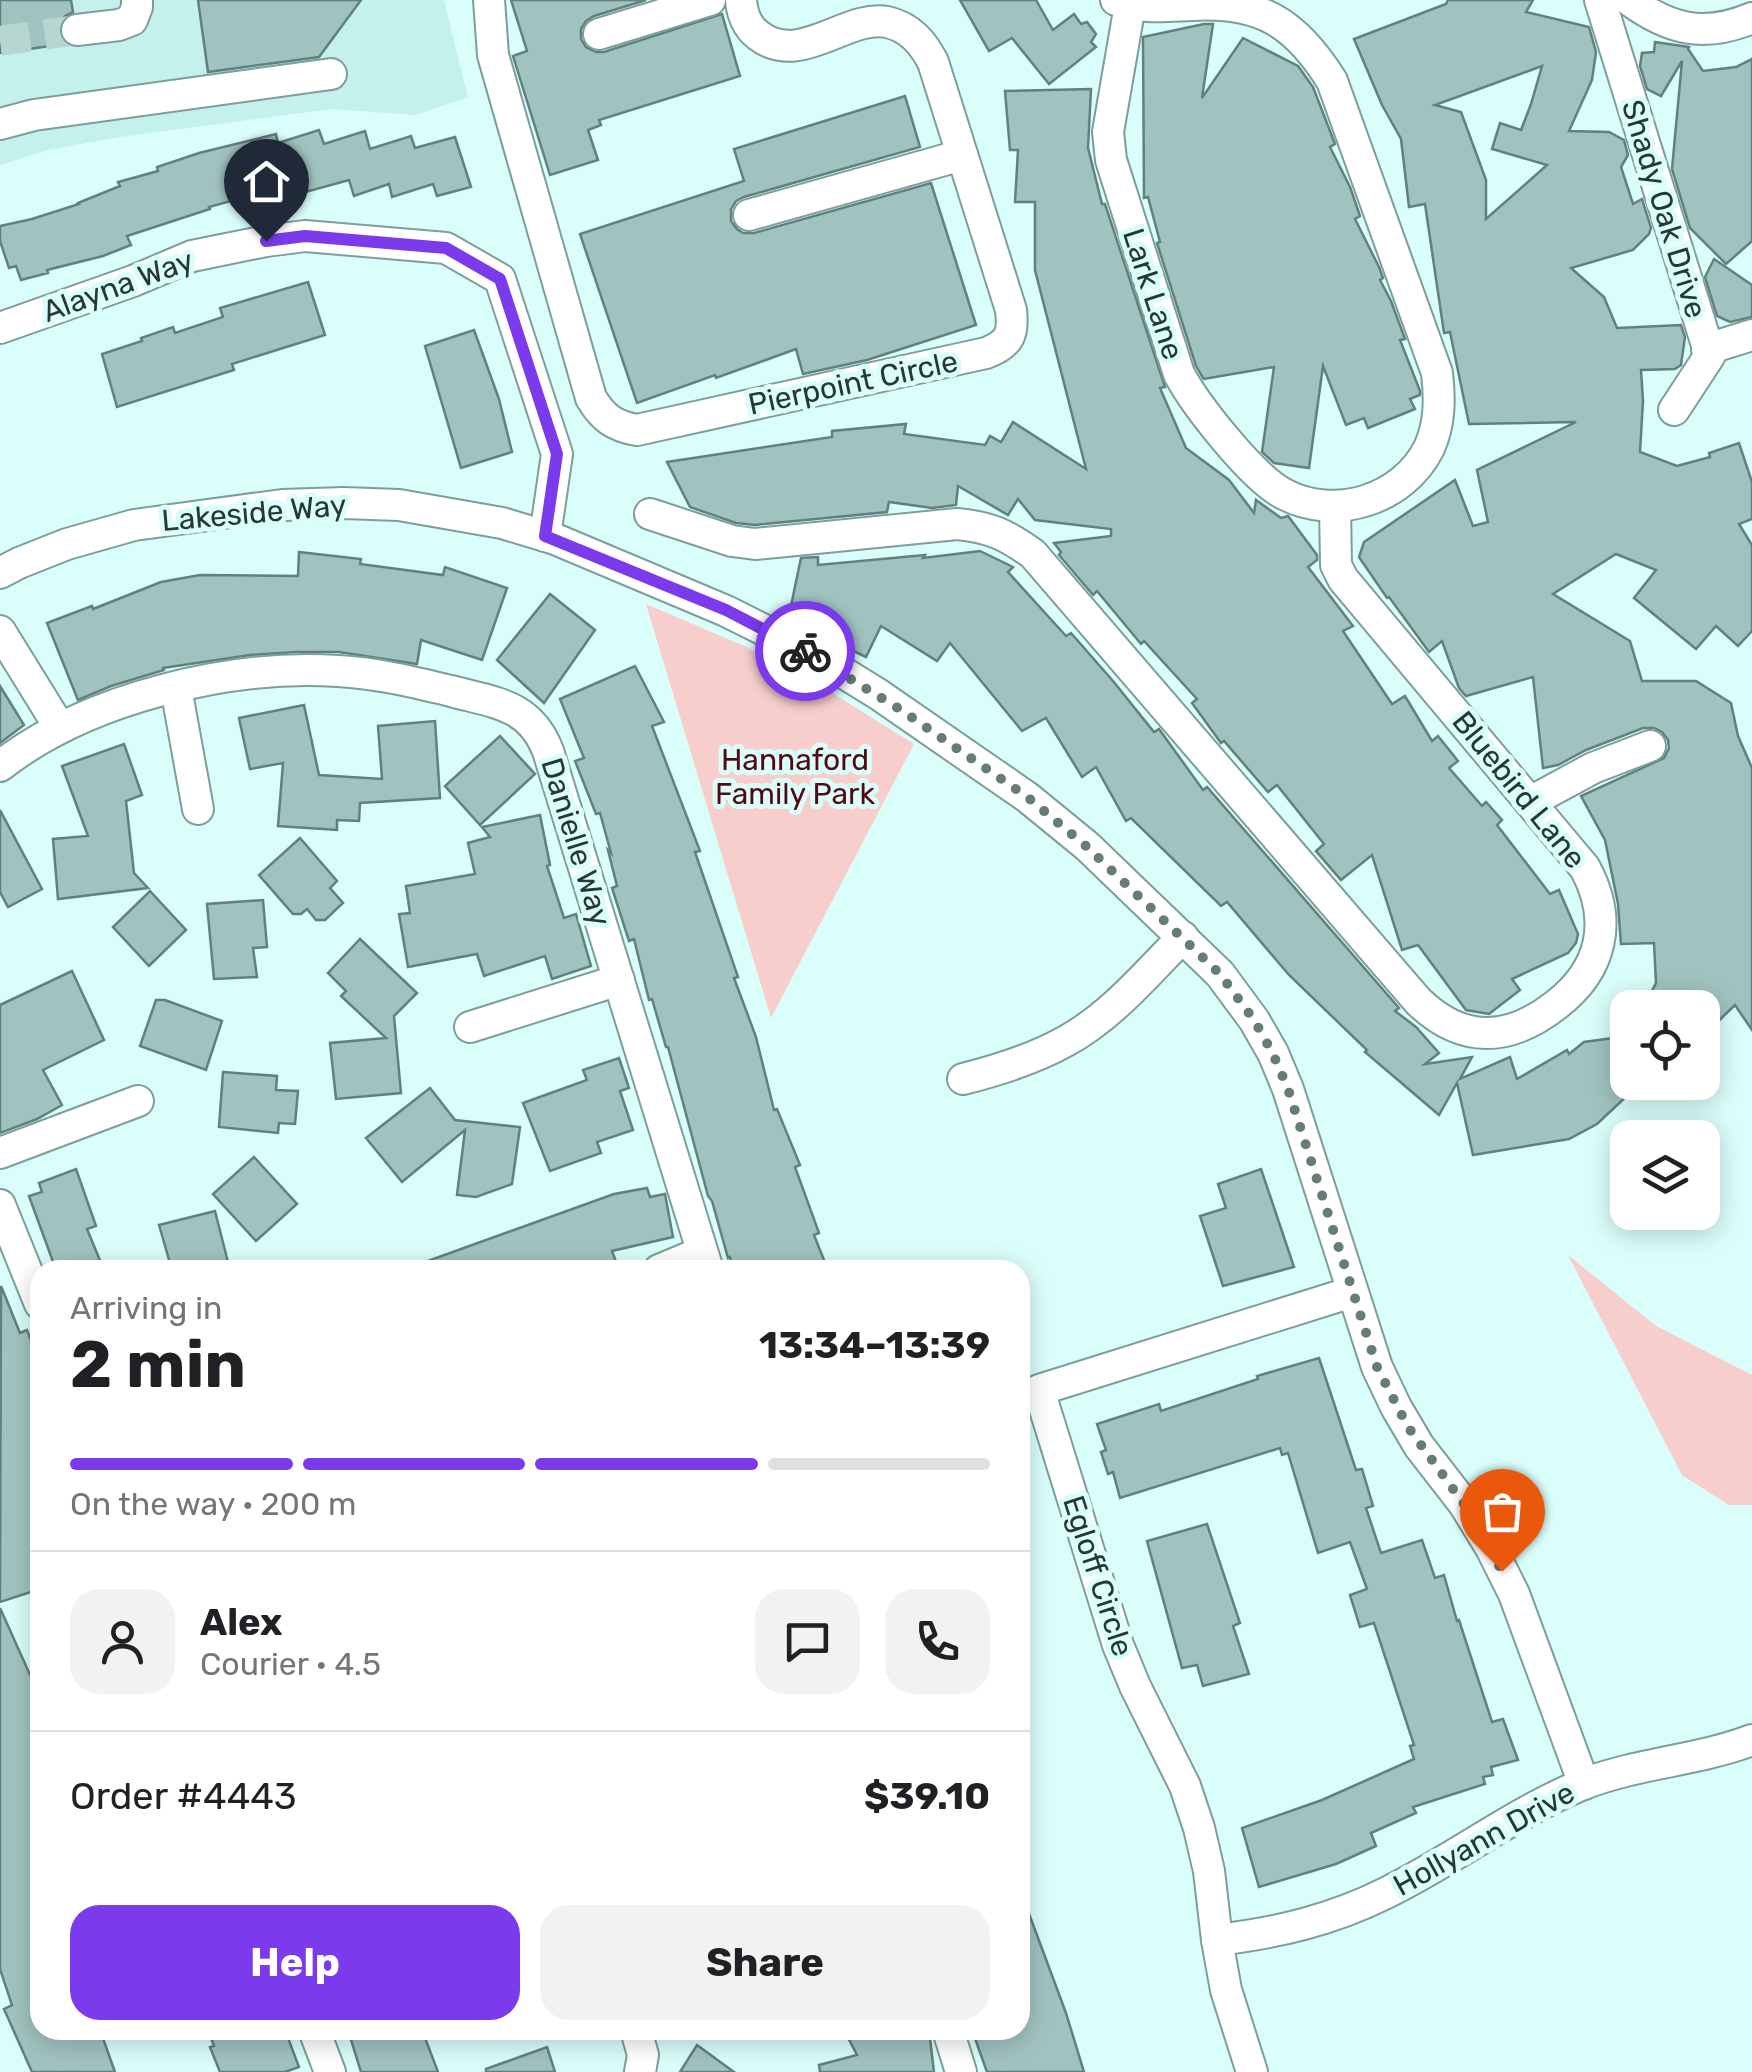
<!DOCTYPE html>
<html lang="en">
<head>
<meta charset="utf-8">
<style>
  :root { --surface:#fff; --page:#f2f2f2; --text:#202124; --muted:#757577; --line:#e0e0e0; --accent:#7c3aed }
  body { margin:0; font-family:Rubik,sans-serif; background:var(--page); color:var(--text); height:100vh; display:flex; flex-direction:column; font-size:38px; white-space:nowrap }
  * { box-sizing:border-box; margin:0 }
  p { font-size:32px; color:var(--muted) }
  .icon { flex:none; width:55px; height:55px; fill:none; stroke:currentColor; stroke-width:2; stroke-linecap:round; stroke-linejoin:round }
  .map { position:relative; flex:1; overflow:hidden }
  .panel { position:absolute; left:30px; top:1260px; width:1000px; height:780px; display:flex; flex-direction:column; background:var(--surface); border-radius:30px; box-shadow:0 5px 25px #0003 }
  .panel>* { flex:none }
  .fabs { position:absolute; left:1610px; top:990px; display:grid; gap:20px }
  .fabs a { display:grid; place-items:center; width:110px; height:110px; border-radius:20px; background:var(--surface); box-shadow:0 5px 25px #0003; font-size:50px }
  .pin { position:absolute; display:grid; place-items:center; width:85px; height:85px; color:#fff; margin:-102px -42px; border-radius:50% 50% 50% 0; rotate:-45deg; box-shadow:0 0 10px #0007 }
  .pin .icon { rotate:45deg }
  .courier { position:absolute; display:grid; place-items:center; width:100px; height:100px; margin:-50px; border:8px solid #7c3aed; border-radius:50%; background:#fff; color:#222; box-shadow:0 2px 12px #0007 }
  .head em { font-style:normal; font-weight:700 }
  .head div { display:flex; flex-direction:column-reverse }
  .head { display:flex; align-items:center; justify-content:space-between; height:170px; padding:0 40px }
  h1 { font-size:65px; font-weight:700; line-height:75px }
  .bar { display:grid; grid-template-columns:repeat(4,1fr); gap:15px 10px; align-content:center; height:120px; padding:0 40px }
  .bar i { height:12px; border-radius:8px; background:var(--line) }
  .bar .active { background:var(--accent) }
  .bar p { grid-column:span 4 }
  .line { display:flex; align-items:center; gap:25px; padding:0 40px; border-top:2px solid var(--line) }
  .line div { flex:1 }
  .round { display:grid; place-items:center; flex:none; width:105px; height:105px; border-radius:30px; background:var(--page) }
  .action { display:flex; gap:20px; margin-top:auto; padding:20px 40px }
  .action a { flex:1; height:115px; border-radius:30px; background:var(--accent); color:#fff; font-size:40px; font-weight:700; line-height:115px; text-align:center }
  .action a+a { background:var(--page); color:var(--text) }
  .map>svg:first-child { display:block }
</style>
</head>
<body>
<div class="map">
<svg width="1752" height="2072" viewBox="0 0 1752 2072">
  <rect width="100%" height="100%" fill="#dafefa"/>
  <polygon fill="#c4f1ec" points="0,0 444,0 468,97 416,115 332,109 120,137 48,150 0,165"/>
  <g fill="#f7cecc">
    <polygon points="646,604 784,663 914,744 771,1018"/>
    <polygon points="1568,1255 1656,1326 1752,1375 1752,1505 1729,1505 1682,1475"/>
  </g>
  <g fill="#a1c3bf" stroke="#61817e" stroke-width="2.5" fill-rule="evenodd">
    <polygon points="0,0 71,0 73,12 65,16 60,22 58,31 65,44 0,53"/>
    <polygon points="198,0 361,0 319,57 208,72"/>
    <polygon points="511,0 646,0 594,16 586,21 581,29 581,39 586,47 596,52 604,52 722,14 740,76 599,120 601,125 588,130 598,160 550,175 513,56 527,51"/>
    <polygon points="960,0 1036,0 1053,30 1074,14 1081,24 1087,22 1096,34 1091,42 1096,47 1049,84 1012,38 989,51"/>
    <path d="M1448,0H1533L1526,12L1589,27L1596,52L1592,80L1569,131L1609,132L1624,140L1628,155L1621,167L1633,204L1642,199L1651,228L1649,234L1633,250L1571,268L1604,297L1617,328L1681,325L1685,337L1681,365L1675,369L1641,370L1643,401L1640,452L1677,466L1710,457L1709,453L1739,443L1752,482V519L1739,524L1752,545V631L1738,646L1716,626L1696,649L1634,598L1656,570L1616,554L1553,594L1630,641L1642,681H1696L1731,703L1738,736L1752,768V1030L1735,1005L1702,1037V1008H1643L1656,983L1654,943L1621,944L1618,904L1605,840L1581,796L1664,758L1669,748L1668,740L1662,732L1654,728H1643L1586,750L1558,765L1543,768L1533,677L1466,696L1459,688L1442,641L1429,652L1389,597L1387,598L1359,557L1364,542L1455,480L1473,526L1488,522L1477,470L1576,422L1469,424L1450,332L1444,333L1425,204L1409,207L1401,139L1382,105L1354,39L1446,4ZM1542,66L1531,104L1521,130L1500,123L1492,149L1547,165L1486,219V180L1461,112L1435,105Z"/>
    <polygon points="1204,24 1213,24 1202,98 1243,38 1298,66 1313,87 1335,144 1330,147 1350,187 1360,216 1355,219 1379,267 1383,278 1380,280 1391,301 1405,339 1400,340 1420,391 1420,395 1410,399 1415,409 1368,428 1364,418 1346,425 1323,366 1309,468 1274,463 1262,452 1274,367 1204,379 1203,378 1196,366 1157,243 1160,242 1148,197 1144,198 1143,37"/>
    <polygon points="1655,42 1689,47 1688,49 1703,71 1736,67 1752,59 1752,241 1726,264 1690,228 1672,169 1682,61 1661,96 1647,89 1640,66 1642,53 1654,52"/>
    <polygon points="1091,89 1088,148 1102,204 1105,204 1165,387 1160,388 1186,448 1229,480 1254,513 1256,500 1281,518 1288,516 1317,555 1317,560 1308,567 1353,626 1343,631 1392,704 1405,696 1432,741 1438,736 1458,761 1449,768 1482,806 1486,802 1502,820 1497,825 1550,894 1559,890 1578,934 1576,943 1568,953 1512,979 1520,990 1489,1014 1466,1010 1418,945 1402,950 1372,855 1341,880 1316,851 1324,844 1277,785 1268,792 1224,741 1221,743 1192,703 1197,699 1144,641 1141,644 1097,591 1093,595 1059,555 1061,552 1054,543 1111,536 1111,529 1035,520 1018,499 1008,515 958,486 956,505 932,508 889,502 887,512 755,525 736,523 690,507 667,462 832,437 832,431 906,424 904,434 985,445 990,436 1001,442 1013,422 1086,469 1035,270 1035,202 1015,202 1018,150 1010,150 1005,91"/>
    <polygon points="905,96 920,147 744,197 736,201 731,209 731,221 737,229 743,233 754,233 931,183 976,325 867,360 803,374 796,349 716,378 715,375 637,403 580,234 744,181 734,149"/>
    <polygon points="319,130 324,144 365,131 370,149 411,136 415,148 455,137 471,187 437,196 433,184 392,197 389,184 354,196 349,180 302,193 301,188 264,197 263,192 209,207 210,209 127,236 131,245 103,256 47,270 48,273 21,280 16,266 9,268 0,241 0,226 32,219 79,204 78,203 120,186 118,182 158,171 157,167 199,153 276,134 278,143"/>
    <polygon points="1714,259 1752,285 1752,317 1730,322 1717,316 1705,277"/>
    <polygon points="308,282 325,335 232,364 234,370 117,407 102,354 142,341 141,338 173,327 175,333 223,317 220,308"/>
    <polygon points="474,330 499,399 512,452 461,468 425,346"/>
    <polygon points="980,551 1013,567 1008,572 1066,636 1071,633 1113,681 1154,732 1159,729 1203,790 1207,787 1399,1008 1395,1011 1416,1027 1439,1053 1425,1064 1472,1057 1460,1079 1510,1057 1517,1079 1567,1050 1569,1054 1584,1042 1628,1036 1628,1095 1597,1124 1569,1139 1473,1155 1457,1083 1439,1115 1365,1052 1367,1050 1289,975 1227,902 1221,906 1131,818 1126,821 1096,767 1082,777 1046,718 1022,731 950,643 937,661 881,626 866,657 788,620 801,558 818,557 818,565 925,555 923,558"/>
    <polygon points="299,552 361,559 360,564 443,575 445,567 507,588 482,660 421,640 417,664 339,652 296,652 250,655 163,668 164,670 111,686 78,700 47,623 92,606 93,609 161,582 200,575 298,576"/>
    <polygon points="550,594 595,630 544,703 497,660"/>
    <polygon points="635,666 664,722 652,726 700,851 695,852 738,977 734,978 756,1037 774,1110 777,1109 800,1165 795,1167 819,1233 814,1235 828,1270 734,1270 730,1257 728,1258 712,1201 708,1196 668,1047 666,1047 652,999 649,1000 634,939 629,941 612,888 617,886 608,850 611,853 600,813 596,814 575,761 584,758 560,699"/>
    <polygon points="0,686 24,725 0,743"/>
    <polygon points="304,705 319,775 382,779 378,726 435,721 440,798 360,803 359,821 337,820 337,830 278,826 283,763 250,769 239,718"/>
    <polygon points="500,736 535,774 480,825 445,786"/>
    <polygon points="124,744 142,795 126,801 134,873 148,888 58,899 53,839 88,836 62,766"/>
    <polygon points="0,810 42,889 8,907 0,892"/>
    <polygon points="540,815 550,865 547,866 564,918 576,914 591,966 552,979 545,956 484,976 477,954 408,967 399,914 410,913 406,886 475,874 468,843 490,837 482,827"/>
    <polygon points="300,838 337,881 330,888 343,903 325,920 316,920 307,909 301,914 293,914 259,875"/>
    <polygon points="150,891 186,930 149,966 113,927"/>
    <polygon points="263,900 267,947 253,948 257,977 214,979 207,904"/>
    <polygon points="360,939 417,993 394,1016 401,1093 336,1099 330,1043 386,1038 341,996 346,991 328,973"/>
    <polygon points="72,971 104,1040 43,1070 62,1105 37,1119 0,1133 0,1005"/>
    <polygon points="156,1000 165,1000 222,1021 206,1070 140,1046"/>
    <polygon points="619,1058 629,1088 620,1091 633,1130 597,1142 601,1153 550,1171 523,1103 587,1080 583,1070"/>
    <polygon points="223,1072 277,1076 276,1090 298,1091 295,1124 279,1123 278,1133 219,1127"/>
    <polygon points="430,1088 455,1120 520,1127 512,1184 476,1197 457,1195 465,1130 402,1182 366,1138"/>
    <polygon points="254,1157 297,1204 256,1241 213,1194"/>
    <polygon points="76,1169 96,1226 87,1229 104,1270 56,1270 29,1196 42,1192 39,1183"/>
    <polygon points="1261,1169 1294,1267 1223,1286 1200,1216 1226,1208 1218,1184"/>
    <polygon points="647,1188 650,1197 665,1194 673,1237 612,1251 619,1270 412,1270 411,1267 614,1194"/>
    <polygon points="215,1211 230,1270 172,1270 159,1225"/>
    <polygon points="1,1286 20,1333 27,1330 40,1364 40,1589 0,1602"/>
    <polygon points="1319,1358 1356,1470 1362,1469 1373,1506 1366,1508 1381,1553 1422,1540 1435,1578 1444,1575 1457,1621 1459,1620 1492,1722 1503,1719 1518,1760 1491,1767 1493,1775 1483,1777 1485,1784 1413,1807 1416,1813 1371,1833 1376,1846 1336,1864 1259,1887 1242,1828 1322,1800 1414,1759 1410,1746 1414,1745 1374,1623 1360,1627 1350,1595 1367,1589 1350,1542 1318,1553 1288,1453 1282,1455 1280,1448 1120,1498 1113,1472 1108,1474 1101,1452 1106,1450 1097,1424 1159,1404 1161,1411 1258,1379 1257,1376"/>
    <polygon points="1207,1524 1240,1623 1233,1626 1249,1674 1203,1686 1197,1665 1182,1668 1147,1541"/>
    <polygon points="0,1608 40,1697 40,2030 100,2030 115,2072 32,2072 4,2009 12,2005 0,1969"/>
    <polygon points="1022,1895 1066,2013 1084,2072 987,2072 972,2030 1020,2030 1020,1896"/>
    <polygon points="208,2030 285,2030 299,2067 285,2072 220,2072 210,2047 214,2046"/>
    <polygon points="348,2030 422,2030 438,2072 361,2072"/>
    <polygon points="844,2030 929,2030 934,2072 820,2072 819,2065 857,2055"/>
    <polygon points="697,2045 734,2072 680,2072"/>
    <polygon points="547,2047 555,2072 486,2072 486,2069"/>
  </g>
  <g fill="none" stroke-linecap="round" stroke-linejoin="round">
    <polyline stroke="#b6d6d2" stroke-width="30" stroke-dasharray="30 15" stroke-linecap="butt" points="0,41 77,30"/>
    <defs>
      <g id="minor">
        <path d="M489,0L493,55L591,398C603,418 614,426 637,430L986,353C1009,344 1014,335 1011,310L933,62C923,43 910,27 887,22C847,14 799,68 758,35C747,27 742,13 741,0"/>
        <path d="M1116,0C1141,9 1166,6 1192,5C1261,1 1296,23 1332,81L1437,373C1440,399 1440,424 1429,448C1403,500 1335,521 1284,494C1253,478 1196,406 1179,374L1111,160L1108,132L1130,5"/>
        <polyline points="1600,0 1710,355 1674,410"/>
        <path d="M1629,0C1670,30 1704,38 1752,18"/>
        <polyline points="77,30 119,25 132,20 137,7 137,0"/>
        <polyline points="599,34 710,0"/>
        <polyline points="0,124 34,115 331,74"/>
        <polyline points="749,215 962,155"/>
        <polyline points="0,328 133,281 192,256 266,241 305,236 446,248 500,279 557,454 545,536"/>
        <polyline points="1707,349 1752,335"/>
        <path d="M650,514L732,541L755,544L957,524C990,527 1007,535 1033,554L1418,1001C1462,1044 1509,1042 1556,1005C1603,969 1613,920 1585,868L1343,579L1336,565L1335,507"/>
        <polyline points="0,573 19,563 67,544 134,525 282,505 344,503 399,505 502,523 555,539 726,611 818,657 878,694 1027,797 1087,846 1220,974 1254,1020 1273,1053 1288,1089 1377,1367 1396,1407 1419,1446 1464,1504 1491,1548 1514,1594 1584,1784"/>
        <polyline points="0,631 60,728"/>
        <polyline points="176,688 198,809"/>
        <path d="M0,766C87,698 230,664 338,671C376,673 414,682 451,691C495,703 530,704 548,751L708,1270"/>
        <polyline points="1530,802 1593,768 1650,746"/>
        <polyline points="470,1027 619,980"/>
        <path d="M963,1079C999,1070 1034,1059 1066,1041C1112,1016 1147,973 1183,937"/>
        <polyline points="0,1153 138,1101"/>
        <polyline points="0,1205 40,1304"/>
        <polyline points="659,1270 702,1252"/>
        <path d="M1217,1940C1277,1933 1332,1920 1386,1893C1453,1860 1512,1814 1581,1785C1636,1763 1697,1761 1752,1740"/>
        <polyline points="314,2030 330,2072"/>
        <polyline points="636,2030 643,2055 640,2072"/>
        <polyline points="948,2030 961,2072"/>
        <polyline points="1252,2072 1226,1990 1217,1940 1209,1871 1199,1828 1185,1786 1135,1686 1118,1645 1039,1390 1352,1292"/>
      </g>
    </defs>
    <use href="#minor" stroke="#7d9e9a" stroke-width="34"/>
    <use href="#minor" stroke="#fff" stroke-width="30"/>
  </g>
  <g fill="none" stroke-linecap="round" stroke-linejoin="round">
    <polyline stroke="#667c79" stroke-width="10" stroke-dasharray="0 18" points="805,651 901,710 1026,796 1086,846 1220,974 1254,1020 1273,1054 1288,1089 1377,1367 1408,1427 1464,1504 1502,1571"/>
    <polyline stroke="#7c3aed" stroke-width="12" points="266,241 305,236 446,248 500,279 557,454 545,536 726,610 805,651"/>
  </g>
  <g text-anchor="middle" stroke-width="10" stroke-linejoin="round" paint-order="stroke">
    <g font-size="30" fill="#283634" stroke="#dafefa">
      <text transform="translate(1664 209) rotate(73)" y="10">Shady Oak Drive</text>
      <text transform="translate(118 286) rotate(-20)" y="10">Alayna Way</text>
      <text transform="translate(1153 294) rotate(72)" y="10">Lark Lane</text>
      <text transform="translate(853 383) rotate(-12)" y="10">Pierpoint Circle</text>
      <text transform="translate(254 513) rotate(-5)" y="10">Lakeside Way</text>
      <text transform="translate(1519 790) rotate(51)" y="10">Bluebird Lane</text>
      <text transform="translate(576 842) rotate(73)" y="10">Danielle Way</text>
      <text transform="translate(1098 1576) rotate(72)" y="10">Egloff Circle</text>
      <text transform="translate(1484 1839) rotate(-29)" y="10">Hollyann Drive</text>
    </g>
    <g font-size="30" fill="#540813" stroke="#dafefa">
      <text x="795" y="770">Hannaford<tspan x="795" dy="34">Family Park</tspan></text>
    </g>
  </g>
</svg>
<div class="fabs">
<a><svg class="icon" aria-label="locate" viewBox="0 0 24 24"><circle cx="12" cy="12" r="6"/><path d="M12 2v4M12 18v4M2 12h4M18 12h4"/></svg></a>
<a><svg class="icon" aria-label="layers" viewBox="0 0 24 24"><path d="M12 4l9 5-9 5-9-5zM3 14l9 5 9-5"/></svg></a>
</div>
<div class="pin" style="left:1502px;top:1571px;background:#ea580c"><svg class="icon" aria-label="bag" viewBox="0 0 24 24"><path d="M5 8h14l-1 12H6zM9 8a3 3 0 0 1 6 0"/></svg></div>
<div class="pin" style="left:266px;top:241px;background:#1f2937"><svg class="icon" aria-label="home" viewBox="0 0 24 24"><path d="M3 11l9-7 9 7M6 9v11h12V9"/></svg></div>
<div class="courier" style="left:805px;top:651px"><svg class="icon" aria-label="bike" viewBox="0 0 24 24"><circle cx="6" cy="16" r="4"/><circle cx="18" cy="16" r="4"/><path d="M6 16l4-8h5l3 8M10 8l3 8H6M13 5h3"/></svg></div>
<section class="panel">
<div class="head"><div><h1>2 min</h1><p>Arriving in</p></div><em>13:34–13:39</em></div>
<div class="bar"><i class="active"></i><i class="active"></i><i class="active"></i><i></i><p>On the way · 200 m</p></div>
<div class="line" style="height:180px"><a class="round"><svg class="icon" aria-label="person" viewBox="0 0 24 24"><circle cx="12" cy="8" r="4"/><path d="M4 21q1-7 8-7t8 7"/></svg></a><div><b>Alex</b><p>Courier · 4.5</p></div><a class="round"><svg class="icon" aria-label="chat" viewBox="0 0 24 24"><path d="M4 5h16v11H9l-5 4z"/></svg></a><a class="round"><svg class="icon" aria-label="phone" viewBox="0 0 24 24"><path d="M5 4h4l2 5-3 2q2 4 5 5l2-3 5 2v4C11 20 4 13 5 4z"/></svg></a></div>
<div class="line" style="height:130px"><div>Order #4443</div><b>$39.10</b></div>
<div class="action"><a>Help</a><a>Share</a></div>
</section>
</div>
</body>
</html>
